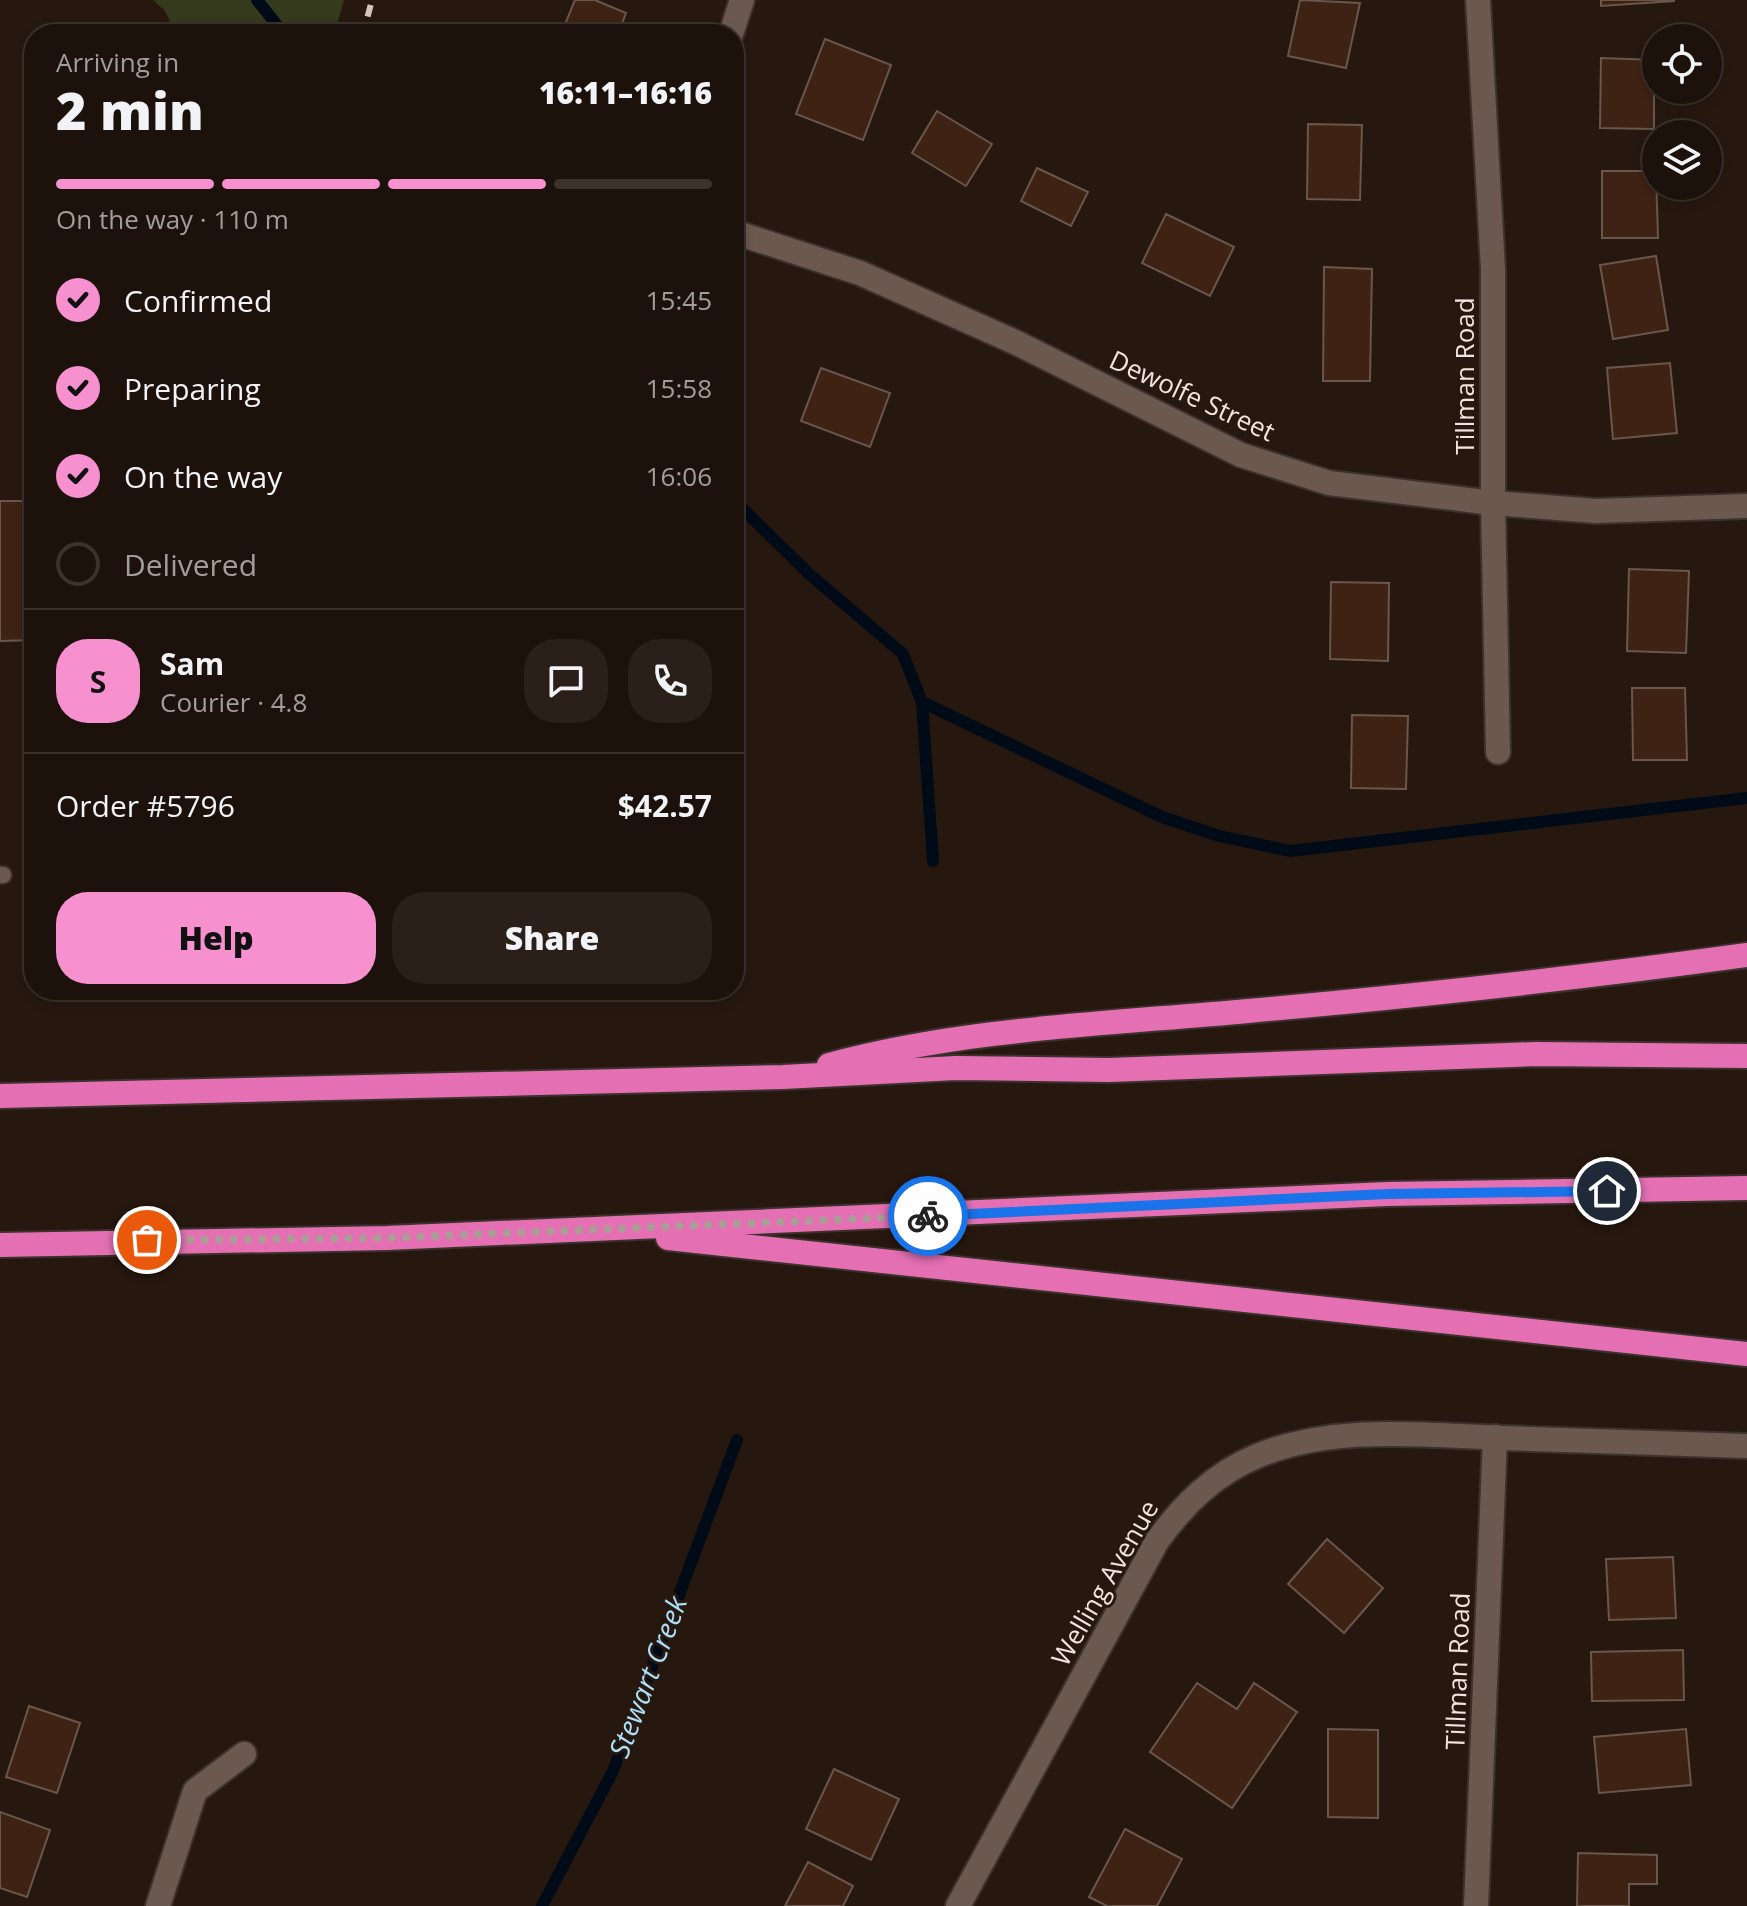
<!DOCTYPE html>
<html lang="en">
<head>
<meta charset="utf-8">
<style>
  :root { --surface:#1d120b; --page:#2a2019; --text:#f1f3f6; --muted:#a09e9d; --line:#3b322c; --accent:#f790ce }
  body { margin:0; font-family:"Open Sans",sans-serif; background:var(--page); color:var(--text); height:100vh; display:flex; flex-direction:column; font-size:30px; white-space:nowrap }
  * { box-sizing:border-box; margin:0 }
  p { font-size:26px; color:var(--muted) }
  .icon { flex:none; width:44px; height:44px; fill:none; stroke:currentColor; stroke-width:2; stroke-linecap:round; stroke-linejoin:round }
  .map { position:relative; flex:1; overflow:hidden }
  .sheet { position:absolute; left:24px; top:24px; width:720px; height:976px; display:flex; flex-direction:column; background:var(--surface); border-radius:32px; box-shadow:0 4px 12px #0003,0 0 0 2px var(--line) }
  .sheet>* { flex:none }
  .fabs { position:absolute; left:1642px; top:24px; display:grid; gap:16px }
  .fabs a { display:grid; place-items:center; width:80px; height:80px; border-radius:50%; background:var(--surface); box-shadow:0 4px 12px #0003,0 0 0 2px var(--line); font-size:40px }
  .pin { position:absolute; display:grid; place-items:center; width:68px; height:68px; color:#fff; margin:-34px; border:4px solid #fff; border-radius:50%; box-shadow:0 2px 8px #0007 }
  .courier { position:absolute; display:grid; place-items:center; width:80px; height:80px; margin:-40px; border:6px solid #1a73e8; border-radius:50%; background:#fff; color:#222; box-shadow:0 2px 10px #0007 }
  .headline em { font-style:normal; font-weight:800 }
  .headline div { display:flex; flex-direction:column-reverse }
  .headline { display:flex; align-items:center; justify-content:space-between; height:136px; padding:0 32px }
  h1 { font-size:52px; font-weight:800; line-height:60px }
  .bar { display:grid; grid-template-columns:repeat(4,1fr); gap:12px 8px; align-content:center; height:96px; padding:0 32px }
  .bar i { height:10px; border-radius:6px; background:var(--line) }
  .bar .on { background:var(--accent) }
  .bar p { grid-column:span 4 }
  .line { display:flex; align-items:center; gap:20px; padding:0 32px; border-top:2px solid var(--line) }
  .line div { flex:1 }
  .round { display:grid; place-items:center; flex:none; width:84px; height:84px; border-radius:32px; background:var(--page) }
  ol { padding:0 32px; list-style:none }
  li { display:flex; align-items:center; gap:24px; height:88px }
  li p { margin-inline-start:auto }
  li .icon { padding:8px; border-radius:50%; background:var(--accent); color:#111; stroke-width:4 }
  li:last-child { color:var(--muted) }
  li i { width:44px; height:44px; border:4px solid var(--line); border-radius:50% }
  .action { display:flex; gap:16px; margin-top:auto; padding:16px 32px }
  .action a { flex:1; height:92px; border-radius:32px; background:var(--accent); color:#111; font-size:32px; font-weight:800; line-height:92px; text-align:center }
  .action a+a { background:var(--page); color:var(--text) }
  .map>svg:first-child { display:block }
</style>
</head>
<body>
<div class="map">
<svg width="1747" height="1906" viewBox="0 0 1747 1906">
  <rect width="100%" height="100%" fill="#27180f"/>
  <polygon fill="#353a1c" points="153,0 344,0 334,34 176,34 165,11"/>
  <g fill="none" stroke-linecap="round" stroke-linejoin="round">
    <g stroke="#000b17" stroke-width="12">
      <polyline points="257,0 284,34"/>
      <polyline points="734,500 808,573 903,654 922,702 933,861"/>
      <polyline points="922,702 1162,817 1219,836 1290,851 1747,798"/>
      <polyline points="542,1906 613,1771 737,1440"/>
    </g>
  </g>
  <g fill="#3e2213" stroke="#69564c" stroke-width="2">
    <polygon points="575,0 595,0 626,13 618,34 561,34"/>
    <polygon points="1300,0 1360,3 1346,68 1288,56"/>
    <polygon points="1601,0 1674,0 1674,1 1601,6"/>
    <polygon points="825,39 891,65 863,140 796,114"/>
    <polygon points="1601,58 1656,60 1656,90 1663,90 1663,95 1654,95 1654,129 1600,128"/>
    <polygon points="937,111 992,144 966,186 912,153"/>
    <polygon points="1308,124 1362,125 1360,200 1307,199"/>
    <polygon points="1037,168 1088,192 1071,226 1021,201"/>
    <polygon points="1602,171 1656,171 1658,238 1602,238"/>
    <polygon points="1166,214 1234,247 1210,296 1142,263"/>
    <polygon points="1656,256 1668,330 1613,339 1600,265"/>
    <polygon points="1324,267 1372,269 1370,381 1323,381"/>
    <polygon points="1670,363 1677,433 1613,439 1607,368"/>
    <polygon points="821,368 890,393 870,447 801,421"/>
    <polygon points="0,501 34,501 34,640 0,641"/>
    <polygon points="1629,569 1689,571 1686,653 1627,651"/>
    <polygon points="1331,582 1389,583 1388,661 1330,659"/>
    <polygon points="1632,688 1685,688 1687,760 1633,760"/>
    <polygon points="1352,715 1408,716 1406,789 1351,788"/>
    <polygon points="1327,1539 1383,1588 1344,1633 1288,1584"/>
    <polygon points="1673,1557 1676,1618 1609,1620 1606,1559"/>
    <polygon points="1683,1650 1684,1700 1592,1701 1591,1652"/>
    <polygon points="1197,1683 1237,1709 1254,1683 1297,1712 1232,1808 1150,1752"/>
    <polygon points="29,1706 80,1723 57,1793 6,1777"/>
    <polygon points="1328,1729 1378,1730 1378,1818 1328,1817"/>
    <polygon points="1686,1729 1691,1785 1599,1793 1594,1737"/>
    <polygon points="834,1769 899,1799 871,1860 806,1829"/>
    <polygon points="0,1812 50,1830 27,1897 0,1888"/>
    <polygon points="1125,1829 1182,1859 1157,1906 1107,1906 1089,1897"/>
    <polygon points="1578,1853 1657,1855 1657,1884 1629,1884 1629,1906 1577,1906"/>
    <polygon points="808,1862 853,1886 843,1906 785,1906"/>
  </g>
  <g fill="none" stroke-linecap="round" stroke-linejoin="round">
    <defs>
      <polyline id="lane" points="0,875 3,875"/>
      <g id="street">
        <polyline points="1478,0 1493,269 1493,503 1498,752"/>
        <polyline points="731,34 742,0"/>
        <polyline points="734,232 860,273 1017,343 1241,455 1329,483 1493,503 1596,511 1747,506"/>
        <polyline points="158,1906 195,1791 244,1754"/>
        <path d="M958,1906L1157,1541C1184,1504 1214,1474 1257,1456C1335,1424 1422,1435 1504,1438C1585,1440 1666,1443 1747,1446"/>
        <polyline points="1476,1906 1495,1437"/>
      </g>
      <g id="highway">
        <path d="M829,1065C965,1028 1108,1024 1248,1011C1415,996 1581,978 1747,955"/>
        <polyline points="0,1096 783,1077 956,1068 1109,1070 1536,1054 1747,1056"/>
        <polyline points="668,1238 1747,1354"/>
        <polyline points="0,1245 387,1238 1387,1194 1747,1188"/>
      </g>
    </defs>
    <use href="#lane" stroke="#3c312d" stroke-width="20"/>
    <use href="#street" stroke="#3c312d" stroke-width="28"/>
    <use href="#highway" stroke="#3c312d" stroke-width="28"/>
    <use href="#lane" stroke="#6b584e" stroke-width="16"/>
    <use href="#street" stroke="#6b584e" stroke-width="24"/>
    <use href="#highway" stroke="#e470b3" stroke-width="24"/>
    <polyline stroke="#d3c6c0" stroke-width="6" stroke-dasharray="12 6" stroke-linecap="butt" points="363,34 372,0"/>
  </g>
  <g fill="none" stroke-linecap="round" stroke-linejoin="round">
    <polyline stroke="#aa9d96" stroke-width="8" stroke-dasharray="0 14.4" points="147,1240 387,1238 928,1216"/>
    <polyline stroke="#1a73e8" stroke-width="10" points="928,1216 1387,1194 1607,1191"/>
  </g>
  <g text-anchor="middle" stroke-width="6" stroke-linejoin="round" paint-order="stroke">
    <g font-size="26" fill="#f0e4de" stroke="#27180f">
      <text transform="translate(1465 376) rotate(-90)" y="9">Tillman Road</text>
      <text transform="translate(1192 396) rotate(25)" y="9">Dewolfe Street</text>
      <text transform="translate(1105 1583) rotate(-60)" y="9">Welling Avenue</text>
      <text transform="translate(1458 1671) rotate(-88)" y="9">Tillman Road</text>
    </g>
    <g font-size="28" font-style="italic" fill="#addffa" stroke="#27180f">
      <text transform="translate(648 1677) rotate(-69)" y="10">Stewart Creek</text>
    </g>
  </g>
</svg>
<div class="fabs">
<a><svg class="icon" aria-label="locate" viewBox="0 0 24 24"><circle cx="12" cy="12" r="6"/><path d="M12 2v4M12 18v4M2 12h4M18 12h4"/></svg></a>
<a><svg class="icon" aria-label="layers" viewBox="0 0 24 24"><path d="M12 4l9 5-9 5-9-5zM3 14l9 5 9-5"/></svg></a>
</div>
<div class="pin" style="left:147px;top:1240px;background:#ea580c"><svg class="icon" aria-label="bag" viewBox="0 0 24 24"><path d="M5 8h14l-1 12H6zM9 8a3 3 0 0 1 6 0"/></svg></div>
<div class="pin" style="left:1607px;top:1191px;background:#1f2937"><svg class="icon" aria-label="home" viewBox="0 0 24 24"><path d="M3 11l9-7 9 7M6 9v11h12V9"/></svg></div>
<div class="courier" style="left:928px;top:1216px"><svg class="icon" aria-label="bike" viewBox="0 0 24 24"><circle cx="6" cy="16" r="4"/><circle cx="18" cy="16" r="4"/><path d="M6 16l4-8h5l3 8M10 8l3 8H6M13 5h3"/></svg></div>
<section class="sheet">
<div class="headline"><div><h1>2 min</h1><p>Arriving in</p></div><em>16:11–16:16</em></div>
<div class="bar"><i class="on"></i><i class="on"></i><i class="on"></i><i></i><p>On the way · 110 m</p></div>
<ol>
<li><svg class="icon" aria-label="check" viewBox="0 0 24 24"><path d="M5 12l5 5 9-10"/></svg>Confirmed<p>15:45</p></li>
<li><svg class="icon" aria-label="check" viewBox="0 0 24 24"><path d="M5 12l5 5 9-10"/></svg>Preparing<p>15:58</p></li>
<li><svg class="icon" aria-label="check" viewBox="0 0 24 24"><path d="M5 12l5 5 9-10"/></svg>On the way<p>16:06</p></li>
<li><i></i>Delivered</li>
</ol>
<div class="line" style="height:144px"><b class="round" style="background:var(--accent);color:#111">S</b><div><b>Sam</b><p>Courier · 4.8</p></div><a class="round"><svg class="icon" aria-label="chat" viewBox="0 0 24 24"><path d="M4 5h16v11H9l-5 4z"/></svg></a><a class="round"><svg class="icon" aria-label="phone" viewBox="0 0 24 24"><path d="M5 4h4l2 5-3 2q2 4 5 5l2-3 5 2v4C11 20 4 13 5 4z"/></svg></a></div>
<div class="line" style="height:104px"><div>Order #5796</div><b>$42.57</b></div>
<div class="action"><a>Help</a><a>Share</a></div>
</section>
</div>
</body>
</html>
